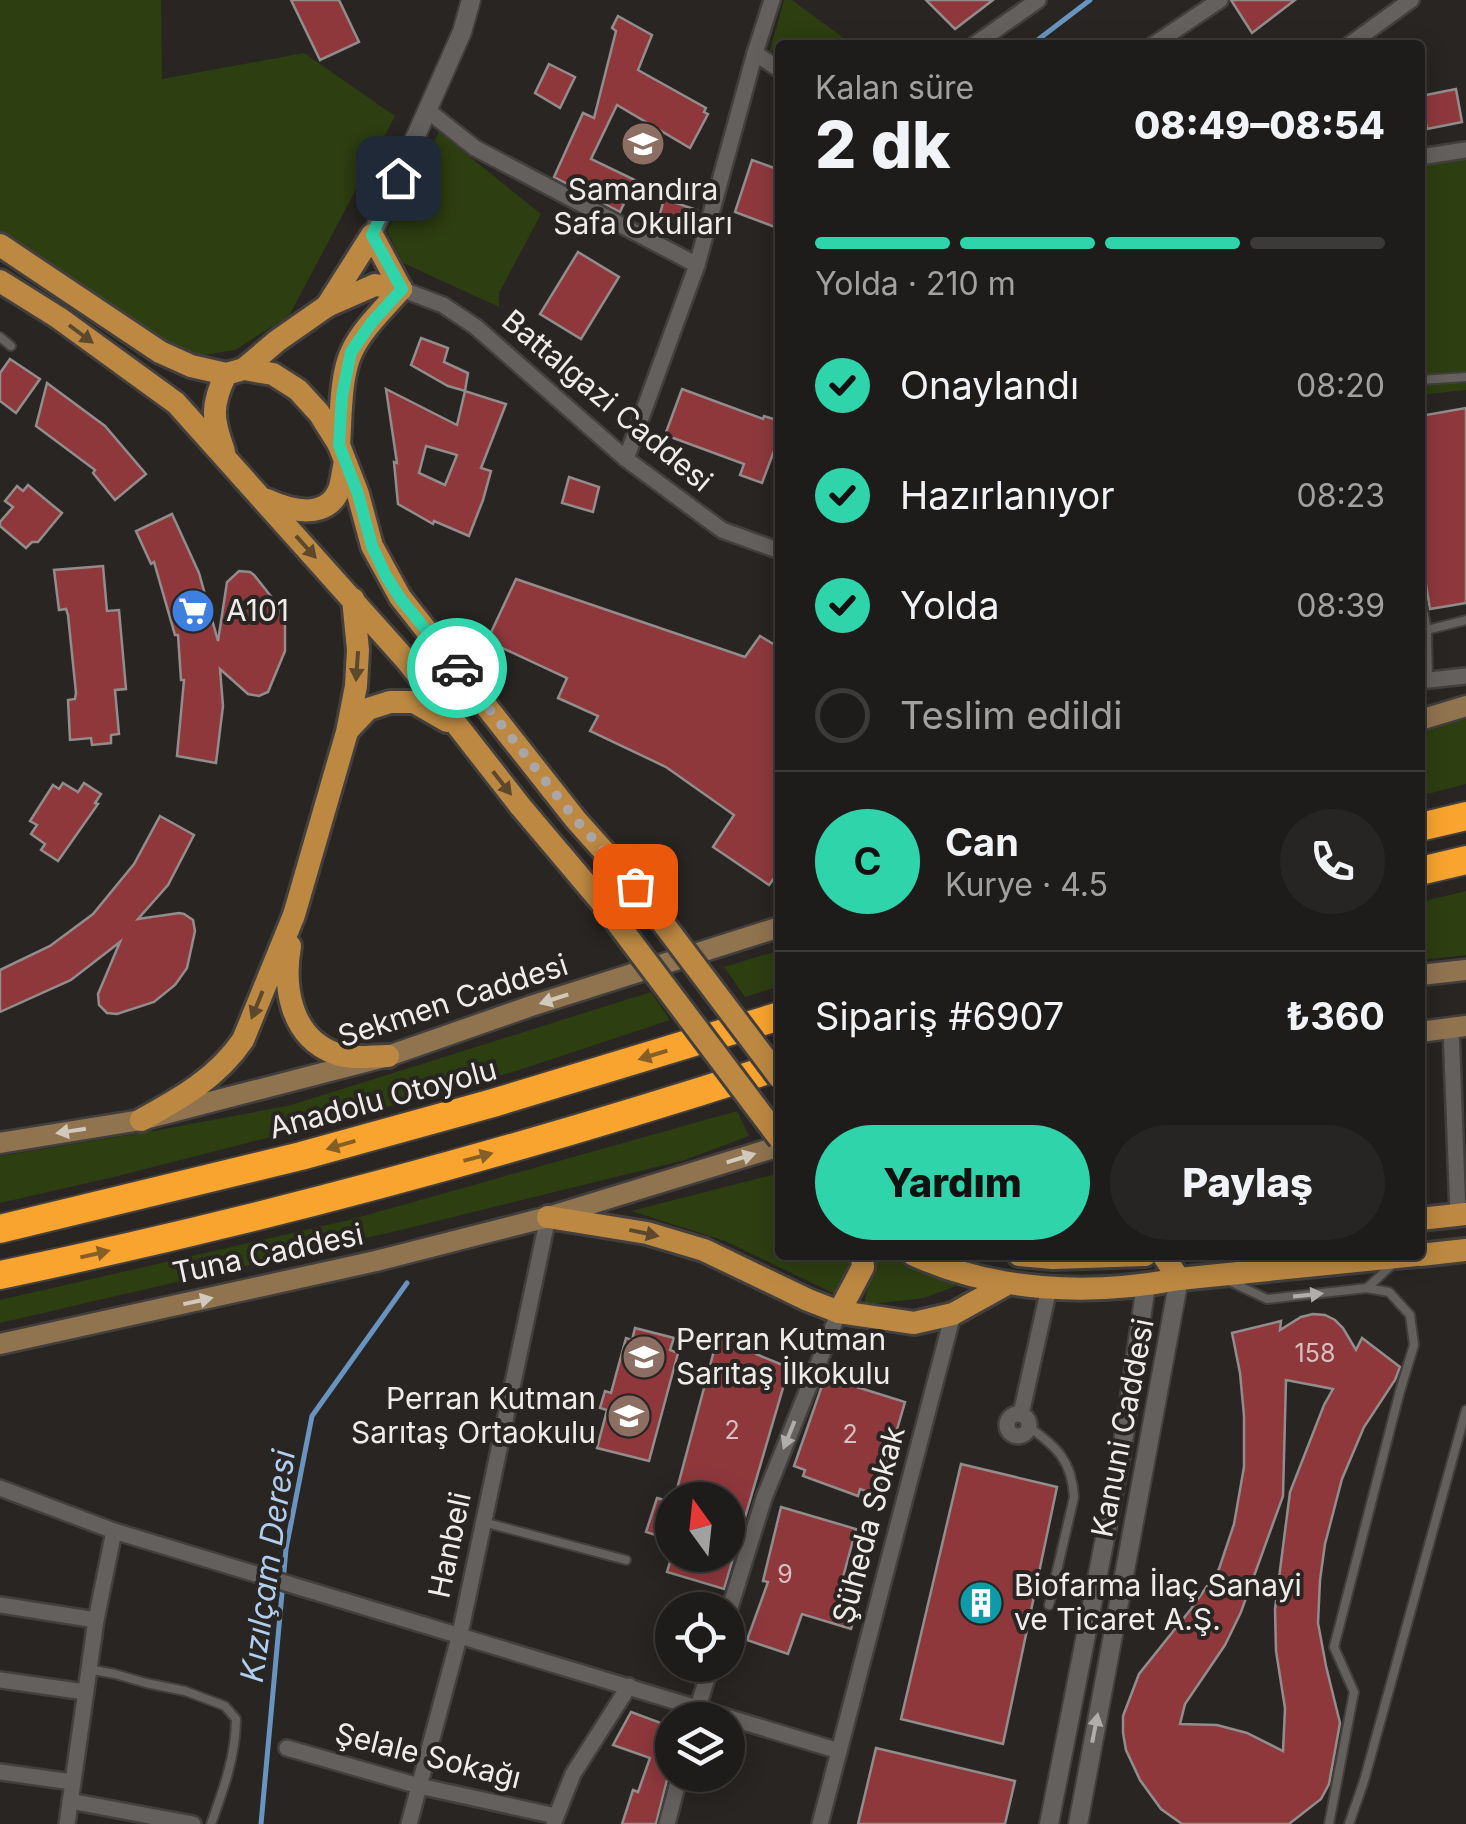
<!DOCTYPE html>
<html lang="tr">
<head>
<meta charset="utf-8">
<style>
  :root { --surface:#1e1c1a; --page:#262523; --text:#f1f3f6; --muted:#a1a1a2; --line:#3c3a39; --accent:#2fd4aa }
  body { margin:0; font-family:Inter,sans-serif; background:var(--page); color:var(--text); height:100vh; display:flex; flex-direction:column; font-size:38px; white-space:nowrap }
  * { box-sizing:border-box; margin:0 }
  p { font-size:32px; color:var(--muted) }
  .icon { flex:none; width:55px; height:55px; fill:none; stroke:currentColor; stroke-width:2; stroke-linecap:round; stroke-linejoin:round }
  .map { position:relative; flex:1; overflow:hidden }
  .side { position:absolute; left:775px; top:40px; width:650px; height:1220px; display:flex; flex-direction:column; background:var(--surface); border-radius:10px; box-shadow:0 5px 25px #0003,0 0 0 2px var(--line) }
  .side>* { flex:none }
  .needle { width:65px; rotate:345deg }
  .fabs { position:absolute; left:655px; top:1482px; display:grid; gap:20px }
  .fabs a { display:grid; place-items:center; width:90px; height:90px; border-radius:50%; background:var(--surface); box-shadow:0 5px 25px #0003,0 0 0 2px var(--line); font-size:50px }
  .pin { position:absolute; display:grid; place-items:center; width:85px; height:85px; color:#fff; margin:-42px; border-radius:20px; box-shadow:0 5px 15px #0006 }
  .courier { position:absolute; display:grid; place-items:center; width:100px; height:100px; margin:-50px; border:8px solid #2fd4aa; border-radius:50%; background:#fff; color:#222; box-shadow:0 2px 12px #0007 }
  .headline em { font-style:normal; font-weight:800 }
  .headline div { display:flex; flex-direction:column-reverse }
  .headline { display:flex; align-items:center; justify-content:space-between; height:170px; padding:0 40px }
  h1 { font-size:65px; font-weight:800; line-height:75px }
  .bar { display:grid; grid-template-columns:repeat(4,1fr); gap:15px 10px; align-content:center; height:120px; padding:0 40px }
  .bar i { height:12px; border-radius:8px; background:var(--line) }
  .bar .current { background:var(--accent) }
  .bar p { grid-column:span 4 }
  .line { display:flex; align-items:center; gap:25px; padding:0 40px; border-top:2px solid var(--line) }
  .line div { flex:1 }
  .round { display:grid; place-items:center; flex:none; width:105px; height:105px; border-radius:52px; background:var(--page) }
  ol { padding:0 40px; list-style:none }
  li { display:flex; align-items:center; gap:30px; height:110px }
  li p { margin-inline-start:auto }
  li .icon { padding:10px; border-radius:50%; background:var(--accent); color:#111; stroke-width:4 }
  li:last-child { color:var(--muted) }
  li i { width:55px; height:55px; border:5px solid var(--line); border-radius:50% }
  .action { display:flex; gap:20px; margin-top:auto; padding:20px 40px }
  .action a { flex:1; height:115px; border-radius:60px; background:var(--accent); color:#111; font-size:40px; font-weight:800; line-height:115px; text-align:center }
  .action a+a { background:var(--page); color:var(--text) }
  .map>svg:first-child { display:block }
</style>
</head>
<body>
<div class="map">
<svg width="1466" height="1824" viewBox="0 0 1466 1824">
  <rect width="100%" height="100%" fill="#282522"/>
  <g fill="#2d3e10">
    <polygon points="0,0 161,0 162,79 304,53 395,116 289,316 235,350 191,357 0,234"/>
    <polygon points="784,0 792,0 853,45 780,45 780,57 770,50"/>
    <polygon points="439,132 541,214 499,293 499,307 403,263 387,231"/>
    <polygon points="1466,157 1466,390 1420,395 1420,163"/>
    <polygon points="1466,719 1466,784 1420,796 1420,733"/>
    <polygon points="1466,891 1466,955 1420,960 1420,902"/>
    <polygon points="780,950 780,986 745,997 724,967"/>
    <polygon points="651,992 670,1020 516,1071 376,1110 114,1177 0,1203 0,1156 159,1130 291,1105"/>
    <polygon points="737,1111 749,1136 685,1160 409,1228 0,1323 0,1300 349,1220"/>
    <polygon points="780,1173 780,1255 855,1255 856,1263 837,1295 725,1241 631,1211"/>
    <polygon points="874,1255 889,1255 956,1286 924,1298 864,1305"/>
  </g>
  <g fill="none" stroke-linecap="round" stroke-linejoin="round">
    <g stroke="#6a94c0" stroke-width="5">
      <polyline points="1031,45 1090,0"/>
      <polyline points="261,1824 286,1549 312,1416 407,1283"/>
    </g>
  </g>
  <g fill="#8e383c" stroke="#928d8d" stroke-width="2.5" fill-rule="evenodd">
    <polygon points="291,0 339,0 359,42 320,60"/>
    <polygon points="926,0 993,0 955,29"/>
    <polygon points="1231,0 1295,0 1252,33"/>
    <polygon points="618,16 652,35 638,70 706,108 704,112 708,114 690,148 617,105 591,159 635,180 620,212 554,177 583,113 594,118 616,31 612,28"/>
    <polygon points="549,64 575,77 560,108 535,93"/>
    <polygon points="1456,89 1462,122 1427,129 1421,96"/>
    <polygon points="752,160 780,170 780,229 735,212"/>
    <polygon points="664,199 697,210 690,236 657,225"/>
    <polygon points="578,252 619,277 581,339 540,314"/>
    <polygon points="421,338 448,348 444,362 468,373 465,391 448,386 411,365"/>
    <polygon points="10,359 40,379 16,413 0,401 0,373"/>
    <polygon points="47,383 105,426 146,474 115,500 93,473 95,470 36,426"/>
    <path d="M386,389L457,425L465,391L506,404L481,468L491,471L483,500L469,536L434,521L433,524L398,504L394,462L397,463ZM426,446L457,455L445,485L419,473Z"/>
    <polygon points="682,389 763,419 764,416 780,421 780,435 762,483 740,475 744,464 665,435"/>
    <polygon points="1466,408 1466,603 1430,609 1420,548 1420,416"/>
    <polygon points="569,477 599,487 593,512 562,503"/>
    <polygon points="28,485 62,513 38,542 32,542 26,548 0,526 0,522 13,507 5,501 17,486 23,491"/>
    <polygon points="172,514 199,573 218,641 227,582 239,571 250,572 254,575 278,605 285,624 285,651 268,692 259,696 248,694 220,669 223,706 216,763 177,756 184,680 181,680 178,635 175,635 154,562 151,564 136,531"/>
    <polygon points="103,566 107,611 119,610 126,689 115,690 119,734 111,735 111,743 92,745 91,738 70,740 68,700 75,699 76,693 68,615 66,609 59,610 54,570"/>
    <polygon points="516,579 745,657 760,636 780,648 780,870 769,885 713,847 734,815 666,767 590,731 598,716 558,698 567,678 487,641"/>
    <polygon points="63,783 78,792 84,783 101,794 95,803 98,804 58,861 41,850 45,844 31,834 37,825 30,821 53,785 59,789"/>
    <polygon points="160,816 194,835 168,885 138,919 179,913 184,914 193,920 195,931 187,968 175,985 154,1002 117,1014 107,1013 99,1005 98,994 120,942 71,980 0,1012 0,970 50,946 93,914 134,864"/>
    <path d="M1313,1314L1325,1315L1335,1320L1343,1328L1356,1350L1362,1338L1400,1367L1395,1380L1364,1427L1342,1479L1325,1544L1320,1580L1318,1623L1326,1666L1340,1723L1329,1784L1321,1799L1289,1824H1182L1161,1809L1140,1780L1126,1750L1123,1733V1716L1139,1674L1191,1609L1219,1569L1234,1524L1244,1467V1416L1240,1373L1232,1333L1281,1321L1280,1330L1301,1317ZM1286,1380L1333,1389L1324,1405L1290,1492L1275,1609L1276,1651L1285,1708L1283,1751L1247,1733L1217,1725L1180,1724L1185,1704L1225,1645L1241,1612L1283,1496Z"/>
    <polygon points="635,1328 674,1338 670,1350 678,1353 649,1461 597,1448 607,1410 600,1408 605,1391 611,1393 626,1338 632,1340"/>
    <polygon points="719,1332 744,1340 743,1345 757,1349 756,1354 785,1366 783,1370 788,1371 724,1589 667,1572 672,1555 728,1555 728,1500 710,1500 677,1489"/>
    <polygon points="825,1377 905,1402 878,1495 860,1489 858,1496 803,1476 805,1470 794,1466"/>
    <polygon points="961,1464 1057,1487 1003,1744 901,1719"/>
    <polygon points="657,1498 672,1502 672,1540 646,1532"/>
    <polygon points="781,1507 856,1529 842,1581 863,1586 851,1629 802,1614 788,1654 747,1640 768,1582 763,1581"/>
    <polygon points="631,1712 672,1727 672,1767 669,1772 656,1824 622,1824 633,1790 638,1792 650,1758 613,1745"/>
    <polygon points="876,1748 1015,1781 1005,1824 858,1824"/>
  </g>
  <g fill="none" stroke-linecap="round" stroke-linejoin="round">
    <defs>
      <g id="service">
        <polyline points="0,337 11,346"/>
        <polyline points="1420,380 1466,377"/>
        <polyline points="1420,596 1427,630 1428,680"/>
        <polyline points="1427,630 1466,620"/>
        <polyline points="1229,1281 1267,1299 1367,1288 1395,1262"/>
        <path d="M1029,1427C1057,1447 1072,1461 1074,1497L1049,1605"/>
        <polyline points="483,1522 626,1560"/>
        <path d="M88,1669L115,1674L146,1683L185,1691L225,1706L236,1719C236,1755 223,1791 211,1824"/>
        <polyline points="1329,1824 1354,1692 1334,1647 1400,1391 1414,1345 1410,1315 1389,1292 1367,1288"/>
        <polyline points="1349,1824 1364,1781 1466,1410"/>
      </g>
      <g id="minor">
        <polyline points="974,45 1038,0"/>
        <polyline points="1153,45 1220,0"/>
        <polyline points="1349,45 1411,0"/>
        <polyline points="755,53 780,70"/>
        <polyline points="427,110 475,148 697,265 626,459"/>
        <polyline points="1420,157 1466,150"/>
        <polyline points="697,265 755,53 772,0"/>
        <polyline points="401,289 443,305 476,327 626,459 722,530 780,551"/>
        <polyline points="1420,681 1466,676"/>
        <polyline points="1451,1028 1458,1214"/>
        <polyline points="1021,1414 1049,1288"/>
        <circle cx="1018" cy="1425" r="11"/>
        <polyline points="0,1488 114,1531 839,1751"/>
        <polyline points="0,1605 96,1620"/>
        <polyline points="728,1614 764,1498 839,1312"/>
        <polyline points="0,1680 85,1692"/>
        <polyline points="694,1720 711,1665"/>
        <polyline points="287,1748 419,1786 556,1816"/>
        <polyline points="0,1772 72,1782"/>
        <polyline points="70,1801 193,1824"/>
        <polyline points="554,1822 573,1774 629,1686"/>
        <polyline points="67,1824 96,1620 114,1531"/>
        <polyline points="409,1824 460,1634 548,1217"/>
        <polyline points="667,1824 680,1775"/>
        <polyline points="820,1824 953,1314"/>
      </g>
      <g id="tertiary">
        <polyline points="372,235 462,32 471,0"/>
        <polyline points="1049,1824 1121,1456 1146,1285"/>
        <polyline points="1078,1824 1179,1279"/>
      </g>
      <g id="secondary">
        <polyline points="1420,720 1466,706"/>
        <polyline points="1420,975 1466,970"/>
        <polyline points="1420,1032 1466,1026"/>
        <polyline points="0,1143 141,1120 388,1056 531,1006 780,927"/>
        <polyline points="0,1344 376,1261 548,1217 780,1146"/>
      </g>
      <g id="primary">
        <polyline points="0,245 160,352 191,366 226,374 244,369 273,374 298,390 319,413 339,445 358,494 372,546 400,597 576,820 635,886"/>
        <polyline points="0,281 59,318 176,403 407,661 521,807 603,904"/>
        <polyline points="327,306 372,235 401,289"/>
        <polyline points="244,369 277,341 327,306 375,285 401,289"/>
        <path d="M339,445C341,418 340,375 352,351C363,328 385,308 401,289"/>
        <path d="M224,451C212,419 211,405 226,374"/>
        <path d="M267,500C291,511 329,521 340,487C342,479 343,470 345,462"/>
        <polyline points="349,729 368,709 390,702 414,702 447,721"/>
        <path d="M290,946C283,986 290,1036 334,1053C350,1060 371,1056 388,1056"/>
        <path d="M141,1120C181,1098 217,1078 243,1040L294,915L347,732L356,686L358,650L353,599"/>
        <polyline points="548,1217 647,1233 704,1250 808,1300 839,1312 914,1323 953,1314 1007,1284"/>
        <polyline points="1420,1219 1466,1214"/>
        <path d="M914,1255C996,1292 1091,1296 1179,1279L1416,1255"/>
        <polyline points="1019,1255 1053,1258 1145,1255"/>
        <polyline points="1163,1255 1179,1279"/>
        <polyline points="1420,1255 1466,1250"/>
        <polyline points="839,1312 863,1267 862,1255"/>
      </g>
      <g id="motorway">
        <polyline points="1420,827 1466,816"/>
        <polyline points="1420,871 1466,860"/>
        <polyline points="0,1229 301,1156 493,1103 780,1016"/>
        <path d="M0,1275C263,1220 524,1149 780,1066"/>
      </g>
    </defs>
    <use href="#service" stroke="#423f3d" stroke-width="12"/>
    <use href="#minor" stroke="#423f3d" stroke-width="20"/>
    <use href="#tertiary" stroke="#423f3d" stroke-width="22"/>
    <use href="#secondary" stroke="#423f3d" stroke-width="25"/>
    <use href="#primary" stroke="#423f3d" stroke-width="28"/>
    <use href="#motorway" stroke="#423f3d" stroke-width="32"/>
    <use href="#service" stroke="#64605e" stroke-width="8"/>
    <use href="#minor" stroke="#64605e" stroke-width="15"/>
    <use href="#tertiary" stroke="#64605e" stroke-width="18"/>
    <use href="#secondary" stroke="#907450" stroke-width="20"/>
    <use href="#primary" stroke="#bd8942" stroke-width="22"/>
    <use href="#motorway" stroke="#f8a42f" stroke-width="28"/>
    <defs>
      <g id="primary-bridge">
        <polyline points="635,886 780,1078"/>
        <polyline points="603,904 780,1139"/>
      </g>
    </defs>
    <use href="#primary-bridge" stroke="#423f3d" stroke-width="28" stroke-linecap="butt"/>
    <use href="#primary-bridge" stroke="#bd8942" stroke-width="22"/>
  </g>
  <defs><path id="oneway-solid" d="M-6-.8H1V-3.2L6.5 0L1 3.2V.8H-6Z" transform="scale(2.5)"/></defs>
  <g fill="#5c482d">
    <use href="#oneway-solid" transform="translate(81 334) rotate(37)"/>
    <use href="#oneway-solid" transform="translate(306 547) rotate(48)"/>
    <use href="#oneway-solid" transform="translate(357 666) rotate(94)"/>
    <use href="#oneway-solid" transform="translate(502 783) rotate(52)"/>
    <use href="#oneway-solid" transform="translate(257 1005) rotate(112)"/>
    <use href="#oneway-solid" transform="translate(644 1233) rotate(12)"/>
  </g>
  <g fill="#d2c8bc">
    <use href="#oneway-solid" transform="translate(554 999) rotate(162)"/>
    <use href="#oneway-solid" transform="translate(71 1131) rotate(171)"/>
    <use href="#oneway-solid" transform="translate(741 1158) rotate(-17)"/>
    <use href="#oneway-solid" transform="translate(198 1301) rotate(-12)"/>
  </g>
  <g fill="#865e28">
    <use href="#oneway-solid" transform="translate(653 1055) rotate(163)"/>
    <use href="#oneway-solid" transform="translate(341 1145) rotate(164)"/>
    <use href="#oneway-solid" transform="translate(478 1157) rotate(-15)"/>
    <use href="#oneway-solid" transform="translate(95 1254) rotate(-13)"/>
  </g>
  <g fill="#b0adac">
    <use href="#oneway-solid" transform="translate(1308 1295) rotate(-6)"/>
    <use href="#oneway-solid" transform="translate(789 1435) rotate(112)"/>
    <use href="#oneway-solid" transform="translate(1095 1728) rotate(-79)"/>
  </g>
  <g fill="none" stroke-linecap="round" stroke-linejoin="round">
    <polyline stroke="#a9a6a5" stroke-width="10" stroke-dasharray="0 18" points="457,668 576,820 635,886"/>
    <polyline stroke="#2fd4aa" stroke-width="12" points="398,178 372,235 402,289 372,322 351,352 342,396 339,445 358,494 372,546 386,576 400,598 457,668"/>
  </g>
  <defs>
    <symbol id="school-disc" viewBox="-11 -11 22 22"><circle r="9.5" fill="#8d6e63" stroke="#282522"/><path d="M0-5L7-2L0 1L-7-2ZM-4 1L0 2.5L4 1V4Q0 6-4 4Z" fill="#fff"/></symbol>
    <symbol id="supermarket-disc" viewBox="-11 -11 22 22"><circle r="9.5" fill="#3f7fe0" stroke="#282522"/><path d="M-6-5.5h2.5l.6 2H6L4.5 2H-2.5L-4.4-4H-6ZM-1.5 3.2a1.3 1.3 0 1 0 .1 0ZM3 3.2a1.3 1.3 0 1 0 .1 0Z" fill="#fff"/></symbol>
    <symbol id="building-disc" viewBox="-11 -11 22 22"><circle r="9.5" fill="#0f9aa8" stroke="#282522"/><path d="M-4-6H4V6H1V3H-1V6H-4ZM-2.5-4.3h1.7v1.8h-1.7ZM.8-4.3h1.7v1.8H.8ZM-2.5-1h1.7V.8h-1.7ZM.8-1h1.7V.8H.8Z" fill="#fff"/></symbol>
  </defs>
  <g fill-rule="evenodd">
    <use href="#school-disc" x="618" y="119" width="50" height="50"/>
    <use href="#supermarket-disc" x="168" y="586" width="50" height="50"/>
    <use href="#school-disc" x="619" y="1332" width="50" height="50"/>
    <use href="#school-disc" x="604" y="1391" width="50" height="50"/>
    <use href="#building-disc" x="956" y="1578" width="50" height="50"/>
  </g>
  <g text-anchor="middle" stroke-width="8" stroke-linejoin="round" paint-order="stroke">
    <g font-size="25" fill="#d7bfbf">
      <text x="1315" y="1362">158</text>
      <text x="732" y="1439">2</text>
      <text x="850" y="1443">2</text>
      <text x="785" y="1583">9</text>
    </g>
    <g font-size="30" fill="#efeceb" stroke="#282522" text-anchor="start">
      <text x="643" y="200" text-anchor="middle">Samandıra<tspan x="643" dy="34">Safa Okulları</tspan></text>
      <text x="226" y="621">A101</text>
      <text x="676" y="1350">Perran Kutman<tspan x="676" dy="34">Sarıtaş İlkokulu</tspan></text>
      <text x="596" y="1409" text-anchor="end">Perran Kutman<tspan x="596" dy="34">Sarıtaş Ortaokulu</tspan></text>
      <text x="1014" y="1596">Biofarma İlaç Sanayi<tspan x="1014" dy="34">ve Ticaret A.Ş.</tspan></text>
    </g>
    <g font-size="30" fill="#efeceb" stroke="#282522">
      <text transform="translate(607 401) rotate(40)" y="10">Battalgazi Caddesi</text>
      <text transform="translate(453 1001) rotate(-18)" y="10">Sekmen Caddesi</text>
      <text transform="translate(383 1099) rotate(-15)" y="10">Anadolu Otoyolu</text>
      <text transform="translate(268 1254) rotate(-12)" y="10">Tuna Caddesi</text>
      <text transform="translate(1123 1428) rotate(-79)" y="10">Kanuni Caddesi</text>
      <text transform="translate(869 1525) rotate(-75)" y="10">Şüheda Sokak</text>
      <text transform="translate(450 1545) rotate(-78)" y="10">Hanbeli</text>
      <text transform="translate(428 1756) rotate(14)" y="10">Şelale Sokağı</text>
    </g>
    <g font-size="32" font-style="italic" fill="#afcef0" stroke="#282522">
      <text transform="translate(268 1566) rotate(-82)" y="11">Kızılçam Deresi</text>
    </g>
  </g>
</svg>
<div class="fabs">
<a><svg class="needle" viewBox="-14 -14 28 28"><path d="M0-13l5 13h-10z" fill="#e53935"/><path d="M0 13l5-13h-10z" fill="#a1a1a2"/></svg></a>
<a><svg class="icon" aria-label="locate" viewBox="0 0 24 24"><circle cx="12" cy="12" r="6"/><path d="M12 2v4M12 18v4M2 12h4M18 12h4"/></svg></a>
<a><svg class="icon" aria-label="layers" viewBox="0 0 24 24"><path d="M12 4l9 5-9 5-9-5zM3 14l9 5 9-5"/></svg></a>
</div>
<div class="pin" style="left:635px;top:886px;background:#ea580c"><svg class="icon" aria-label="bag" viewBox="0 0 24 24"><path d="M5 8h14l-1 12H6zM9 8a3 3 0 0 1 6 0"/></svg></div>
<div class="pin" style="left:398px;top:178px;background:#1f2937"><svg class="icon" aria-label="home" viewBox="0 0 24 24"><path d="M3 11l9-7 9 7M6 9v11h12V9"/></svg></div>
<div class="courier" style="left:457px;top:668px"><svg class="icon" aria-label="car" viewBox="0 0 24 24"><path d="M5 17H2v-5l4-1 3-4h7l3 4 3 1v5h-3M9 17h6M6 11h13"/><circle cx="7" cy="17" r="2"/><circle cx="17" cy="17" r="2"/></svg></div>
<section class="side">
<div class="headline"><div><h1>2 dk</h1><p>Kalan süre</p></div><em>08:49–08:54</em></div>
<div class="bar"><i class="current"></i><i class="current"></i><i class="current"></i><i></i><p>Yolda · 210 m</p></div>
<ol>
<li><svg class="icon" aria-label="check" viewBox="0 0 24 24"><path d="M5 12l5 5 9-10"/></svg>Onaylandı<p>08:20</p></li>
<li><svg class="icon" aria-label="check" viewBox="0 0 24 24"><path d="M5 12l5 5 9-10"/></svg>Hazırlanıyor<p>08:23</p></li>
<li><svg class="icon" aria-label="check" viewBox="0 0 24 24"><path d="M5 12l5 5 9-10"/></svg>Yolda<p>08:39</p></li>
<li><i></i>Teslim edildi</li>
</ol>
<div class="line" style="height:180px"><b class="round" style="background:var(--accent);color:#111">C</b><div><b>Can</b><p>Kurye · 4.5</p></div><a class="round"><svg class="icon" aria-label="phone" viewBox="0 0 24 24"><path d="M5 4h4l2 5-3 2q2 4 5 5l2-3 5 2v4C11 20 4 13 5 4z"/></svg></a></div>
<div class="line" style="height:130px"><div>Sipariş #6907</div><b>₺360</b></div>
<div class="action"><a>Yardım</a><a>Paylaş</a></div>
</section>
</div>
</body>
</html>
